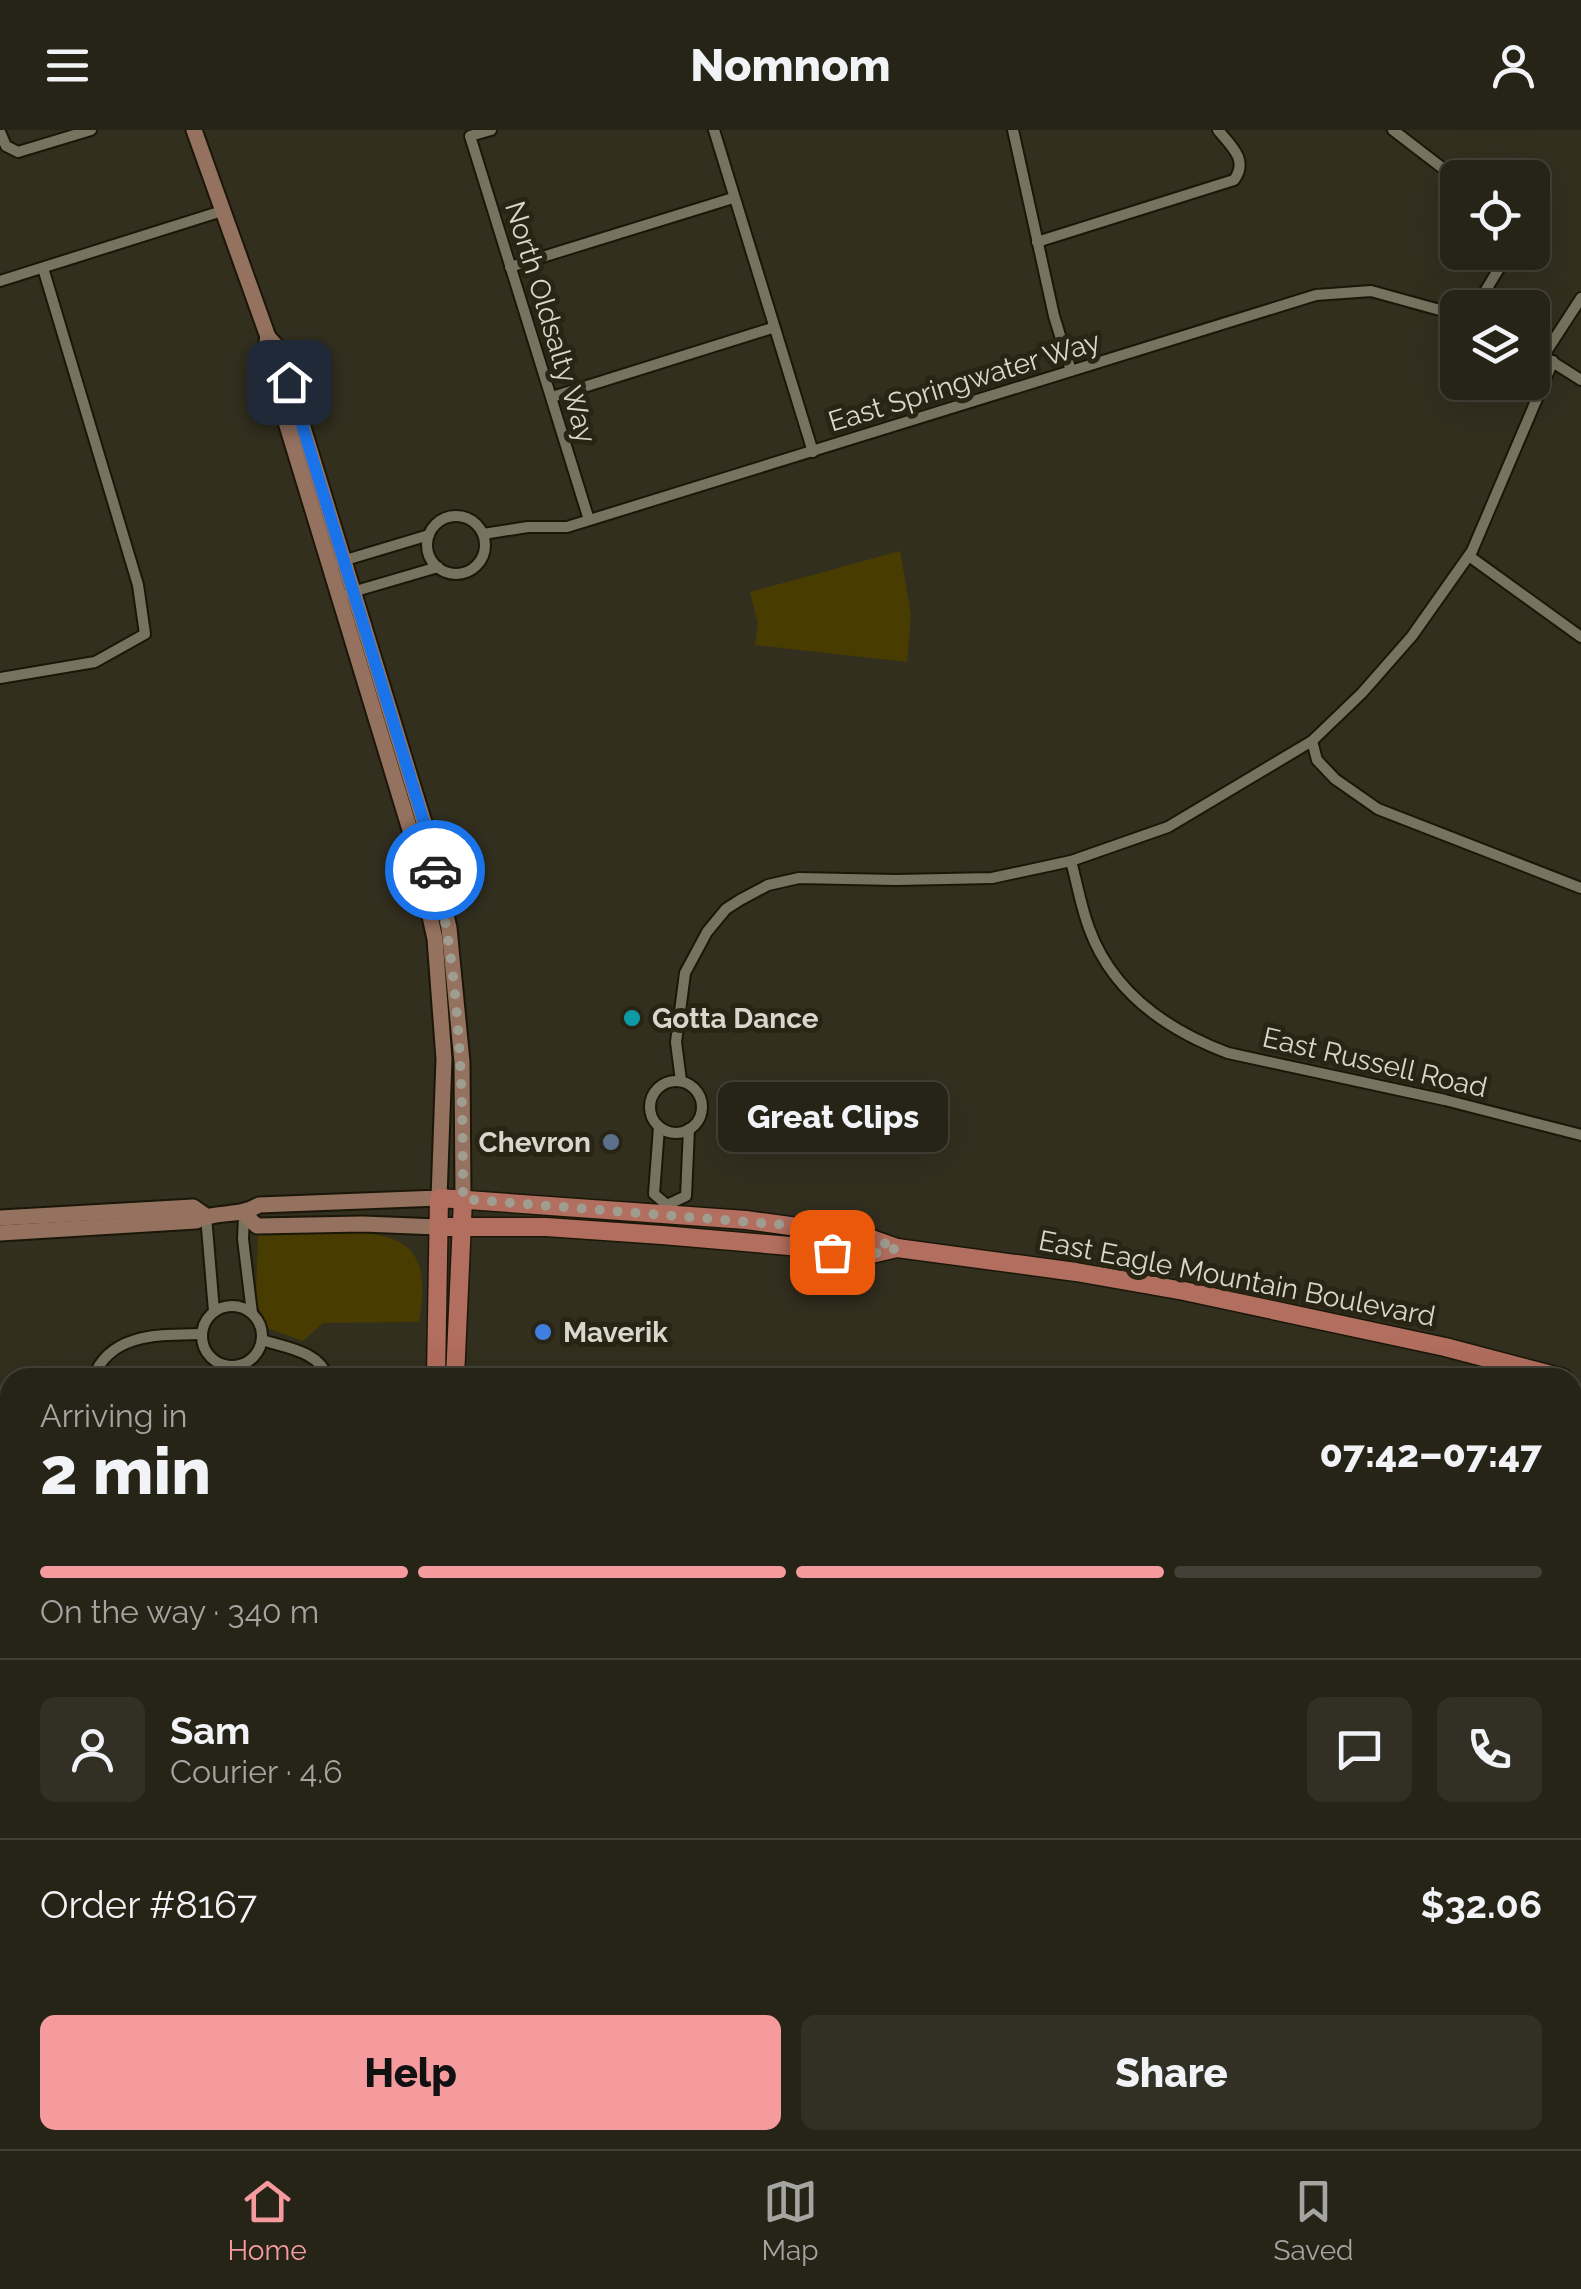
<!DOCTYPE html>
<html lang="en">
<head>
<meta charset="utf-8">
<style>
  :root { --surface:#262317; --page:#322f24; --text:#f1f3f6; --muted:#a4a4a1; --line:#424036; --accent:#f59b9e }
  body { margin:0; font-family:Raleway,sans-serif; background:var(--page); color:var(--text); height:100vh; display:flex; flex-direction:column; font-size:38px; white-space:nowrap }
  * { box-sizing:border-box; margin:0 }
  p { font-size:32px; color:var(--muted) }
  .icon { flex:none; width:55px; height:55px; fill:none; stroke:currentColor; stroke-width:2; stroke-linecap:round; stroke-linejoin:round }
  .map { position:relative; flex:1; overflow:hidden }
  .side { position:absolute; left:0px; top:1238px; width:1582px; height:782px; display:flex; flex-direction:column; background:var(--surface); border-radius:30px 30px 0 0; box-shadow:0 10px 40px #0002,0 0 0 2px var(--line) }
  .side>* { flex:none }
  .fabs { position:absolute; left:1440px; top:30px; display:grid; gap:20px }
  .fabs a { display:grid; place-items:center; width:110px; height:110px; border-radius:15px; background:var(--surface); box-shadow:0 10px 40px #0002,0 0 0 2px var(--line); font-size:50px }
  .pin { position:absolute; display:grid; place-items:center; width:85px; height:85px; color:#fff; margin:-42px; border-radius:20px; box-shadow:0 5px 15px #0006 }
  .courier { position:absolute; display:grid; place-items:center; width:100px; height:100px; margin:-50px; border:8px solid #1a73e8; border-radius:50%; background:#fff; color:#222; box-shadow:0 2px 12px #0007 }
  .bubble { position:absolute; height:70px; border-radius:15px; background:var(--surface); box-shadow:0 10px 40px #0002,0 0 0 2px var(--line); font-size:32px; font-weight:800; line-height:70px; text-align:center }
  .overview em { font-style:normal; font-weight:800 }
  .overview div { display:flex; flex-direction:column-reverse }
  .overview { display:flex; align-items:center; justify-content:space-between; height:170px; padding:0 40px }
  h1 { font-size:65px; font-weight:800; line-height:75px }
  .bar { display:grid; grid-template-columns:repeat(4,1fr); gap:15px 10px; align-content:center; height:120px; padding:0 40px }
  .bar i { height:12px; border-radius:8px; background:var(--line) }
  .bar .on { background:var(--accent) }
  .bar p { grid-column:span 4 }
  .line { display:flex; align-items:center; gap:25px; padding:0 40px; border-top:2px solid var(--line) }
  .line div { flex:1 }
  .round { display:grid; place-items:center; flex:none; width:105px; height:105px; border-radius:15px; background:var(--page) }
  .primary-button { display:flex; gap:20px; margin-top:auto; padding:20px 40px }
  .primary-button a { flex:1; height:115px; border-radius:15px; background:var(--accent); color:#111; font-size:40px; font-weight:800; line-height:115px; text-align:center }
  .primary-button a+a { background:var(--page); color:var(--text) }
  header { display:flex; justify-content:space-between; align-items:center; height:130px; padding:0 40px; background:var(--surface); font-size:45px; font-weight:800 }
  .tab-bar { display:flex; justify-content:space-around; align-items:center; height:140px; border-top:2px solid var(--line); background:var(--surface); font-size:28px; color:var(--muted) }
  .tab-bar a { display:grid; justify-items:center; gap:5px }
  .tab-bar .on { color:var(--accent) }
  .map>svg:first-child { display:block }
</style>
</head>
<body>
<header><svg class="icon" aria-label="menu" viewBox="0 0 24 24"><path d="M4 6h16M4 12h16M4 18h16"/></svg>Nomnom<svg class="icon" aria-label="person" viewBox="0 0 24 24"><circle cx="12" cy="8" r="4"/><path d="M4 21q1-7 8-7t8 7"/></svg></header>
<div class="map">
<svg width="1581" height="2019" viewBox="0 0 1581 2019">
  <rect width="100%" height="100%" fill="#332f1f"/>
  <g fill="#483c01">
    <polygon points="900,421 911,485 907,532 755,515 758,494 750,462"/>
    <path d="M258,1100C283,1101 309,1101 335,1101C406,1103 432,1115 419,1192L323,1193L303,1211L269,1199L256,1172Z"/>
    <polygon points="0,1880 10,1922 10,1978 0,1982"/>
    <polygon points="962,2010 1074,2010 1076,2019 965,2019"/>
  </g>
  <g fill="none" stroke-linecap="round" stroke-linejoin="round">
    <defs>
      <g id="street">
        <polyline points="491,0 470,6 589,390"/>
        <polyline points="714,0 813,322"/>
        <polyline points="1013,0 1054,186 1071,241"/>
        <polyline points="1393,0 1458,50"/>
        <polyline points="0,2 6,16 18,22 91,0"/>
        <path d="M1037,112L1234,50C1249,30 1231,16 1218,0"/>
        <polyline points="510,137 733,68"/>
        <polyline points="0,151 222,81"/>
        <polyline points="1475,178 1509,122"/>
        <polyline points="1532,219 1581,250"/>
        <polyline points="1544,225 1581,168"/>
        <polyline points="552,267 772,198"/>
        <circle cx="456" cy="415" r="29"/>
        <polyline points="483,404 528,397 567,397 1316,165 1371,161 1458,185"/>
        <polyline points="1469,426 1581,507"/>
        <polyline points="339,432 429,405"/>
        <polyline points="349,463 438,437"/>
        <polyline points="0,548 95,532 145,504 138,455 43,138"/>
        <polyline points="1312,611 1317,630 1335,649 1378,679 1581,758"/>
        <path d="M1071,731C1077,753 1081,777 1089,798C1112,862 1167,900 1228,923L1445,970L1581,1005"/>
        <polyline points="681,951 676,912 685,843 707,802 726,779 740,770 768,755 799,748 896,750 992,748 1071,731 1168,697 1312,611 1362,563 1412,506 1472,421 1553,231"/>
        <circle cx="676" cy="977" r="26"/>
        <polyline points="659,997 654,1064 667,1075"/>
        <polyline points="667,1075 686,1066 689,999"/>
        <polyline points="244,1085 243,1109 252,1183"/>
        <polyline points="206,1086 214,1181"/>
        <circle cx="232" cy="1206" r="30"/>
        <path d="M262,1210C287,1218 319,1221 328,1248"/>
        <path d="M93,1248C110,1202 161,1205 201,1204"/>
        <polyline points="1572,1375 1581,1377"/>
        <polyline points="1572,1504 1581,1506"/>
        <polyline points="0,1522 10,1524"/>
        <polyline points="1572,1652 1581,1650"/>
        <polyline points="1572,1794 1581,1792"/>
        <polyline points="0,1860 10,1856"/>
        <polyline points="1572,1958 1581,1956"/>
        <polyline points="194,2010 197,2019"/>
        <polyline points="696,2010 699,2019"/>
        <polyline points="1514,2010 1518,2019"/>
        <polyline points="827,2019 856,2010"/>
        <polyline points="1332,2019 1363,2010"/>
      </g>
      <g id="secondary">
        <polyline points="194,0 268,207 279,219 426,699 449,798 462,932 463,1069"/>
        <polyline points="244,1084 257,1096 363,1094 438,1097"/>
        <polyline points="0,1088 193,1077 206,1086"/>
        <path d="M0,1103L196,1091C218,1080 237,1088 259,1075L439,1068L444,929L435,809L414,713L265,223L268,207"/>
      </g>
      <g id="primary">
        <polyline points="438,1097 546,1097 662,1105 801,1117 863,1126 897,1118"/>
        <polyline points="436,1248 439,1068 746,1090 863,1106 897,1118 1076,1142 1184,1161 1445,1217 1563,1248"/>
        <polyline points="455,1248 463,1069"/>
        <polyline points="558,2010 561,2019"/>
        <polyline points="574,2010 577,2019"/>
      </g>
    </defs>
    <use href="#street" stroke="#1a1708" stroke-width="14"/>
    <use href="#secondary" stroke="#1a1708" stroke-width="19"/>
    <use href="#primary" stroke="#1a1708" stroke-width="21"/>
    <use href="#street" stroke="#777360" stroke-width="10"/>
    <use href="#secondary" stroke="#95715f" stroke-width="15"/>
    <use href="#primary" stroke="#b26e5e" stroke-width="18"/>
  </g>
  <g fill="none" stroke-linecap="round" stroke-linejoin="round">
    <path stroke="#9f9c90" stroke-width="10" stroke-dasharray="0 18" d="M435,740C460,849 463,957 463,1069L800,1096L863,1106L898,1118L863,1126L832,1122"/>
    <polyline stroke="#1a73e8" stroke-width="12" points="289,252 426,699 435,740"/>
  </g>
  <circle fill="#0f9aa8" stroke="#292515" stroke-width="4" cx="632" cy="888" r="10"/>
  <circle fill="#5c6f8a" stroke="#292515" stroke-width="4" cx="611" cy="1012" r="10"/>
  <circle fill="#3f7fe0" stroke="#292515" stroke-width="4" cx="543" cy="1202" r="10"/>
  <g text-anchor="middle" stroke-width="10" stroke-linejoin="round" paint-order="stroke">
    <g font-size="28" fill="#d9d7cd" stroke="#292515">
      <text transform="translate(551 192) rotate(73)" y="10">North Oldsalty Way</text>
      <text transform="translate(964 251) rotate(-17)" y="10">East Springwater Way</text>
      <text transform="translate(1375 932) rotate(13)" y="10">East Russell Road</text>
      <text transform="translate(1237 1148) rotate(11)" y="10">East Eagle Mountain Boulevard</text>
    </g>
    <g font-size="28" font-weight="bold" fill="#d9d7cd" stroke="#292515" text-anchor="start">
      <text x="652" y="898">Gotta Dance</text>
      <text x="591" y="1022" text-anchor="end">Chevron</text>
      <text x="563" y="1212">Maverik</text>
    </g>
  </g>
</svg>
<div class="fabs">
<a><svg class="icon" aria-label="locate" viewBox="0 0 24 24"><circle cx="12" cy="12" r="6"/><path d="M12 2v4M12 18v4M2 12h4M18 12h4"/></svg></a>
<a><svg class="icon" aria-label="layers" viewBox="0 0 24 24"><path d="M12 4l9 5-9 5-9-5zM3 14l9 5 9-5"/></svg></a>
</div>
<div class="pin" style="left:832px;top:1122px;background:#ea580c"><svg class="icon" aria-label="bag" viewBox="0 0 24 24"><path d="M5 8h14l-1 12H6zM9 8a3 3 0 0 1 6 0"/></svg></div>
<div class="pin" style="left:289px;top:252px;background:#1f2937"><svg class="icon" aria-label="home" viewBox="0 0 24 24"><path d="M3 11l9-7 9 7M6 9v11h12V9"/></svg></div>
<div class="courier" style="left:435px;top:740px"><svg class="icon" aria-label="car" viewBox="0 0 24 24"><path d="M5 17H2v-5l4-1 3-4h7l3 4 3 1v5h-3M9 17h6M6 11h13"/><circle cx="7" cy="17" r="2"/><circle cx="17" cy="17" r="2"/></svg></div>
<div class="bubble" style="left:718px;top:952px;width:230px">Great Clips</div>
<section class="side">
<div class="overview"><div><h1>2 min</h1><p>Arriving in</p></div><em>07:42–07:47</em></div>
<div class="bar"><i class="on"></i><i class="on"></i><i class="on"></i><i></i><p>On the way · 340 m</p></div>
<div class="line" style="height:180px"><a class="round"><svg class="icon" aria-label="person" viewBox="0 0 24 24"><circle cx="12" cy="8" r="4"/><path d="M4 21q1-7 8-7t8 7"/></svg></a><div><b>Sam</b><p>Courier · 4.6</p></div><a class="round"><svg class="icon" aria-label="chat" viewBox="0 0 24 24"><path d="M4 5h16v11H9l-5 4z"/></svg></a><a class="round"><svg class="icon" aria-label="phone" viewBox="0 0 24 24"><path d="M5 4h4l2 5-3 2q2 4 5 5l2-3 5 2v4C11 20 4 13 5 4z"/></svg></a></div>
<div class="line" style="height:130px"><div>Order #8167</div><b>$32.06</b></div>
<div class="primary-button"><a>Help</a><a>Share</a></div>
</section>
</div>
<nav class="tab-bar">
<a class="on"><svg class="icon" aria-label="home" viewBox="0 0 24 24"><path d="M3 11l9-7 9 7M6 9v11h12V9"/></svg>Home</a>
<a><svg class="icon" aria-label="map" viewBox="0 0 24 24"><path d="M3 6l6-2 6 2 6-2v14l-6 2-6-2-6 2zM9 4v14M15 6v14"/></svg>Map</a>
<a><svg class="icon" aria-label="saved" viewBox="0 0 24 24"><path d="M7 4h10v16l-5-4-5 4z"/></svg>Saved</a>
</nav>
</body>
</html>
